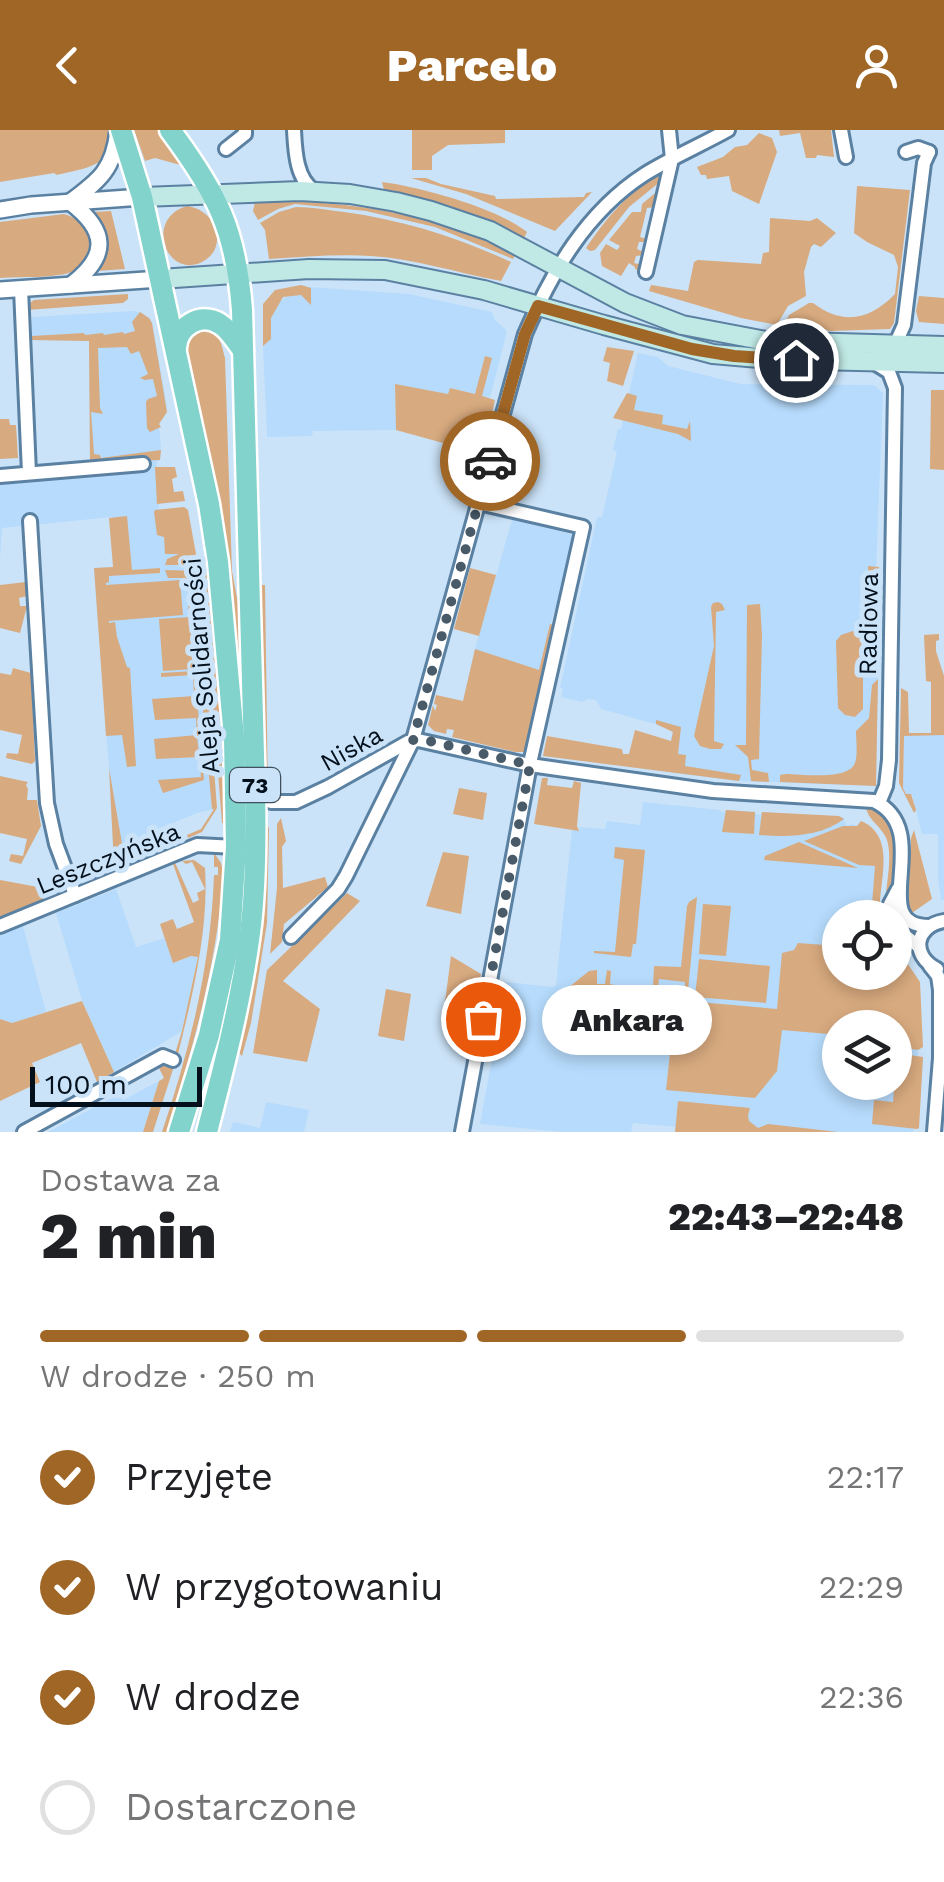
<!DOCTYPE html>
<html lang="pl">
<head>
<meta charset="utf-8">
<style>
  :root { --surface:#fff; --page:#f6f6f6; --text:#202124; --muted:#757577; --line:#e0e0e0; --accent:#a06626 }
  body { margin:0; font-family:"Work Sans",sans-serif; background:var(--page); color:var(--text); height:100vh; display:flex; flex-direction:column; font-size:38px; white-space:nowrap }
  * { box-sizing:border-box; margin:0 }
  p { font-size:32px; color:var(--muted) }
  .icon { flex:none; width:55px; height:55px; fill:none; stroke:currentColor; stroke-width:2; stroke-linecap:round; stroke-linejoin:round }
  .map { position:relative; height:1002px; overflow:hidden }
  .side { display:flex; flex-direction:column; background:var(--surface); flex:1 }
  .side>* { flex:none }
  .fabs { position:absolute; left:822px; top:770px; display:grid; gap:20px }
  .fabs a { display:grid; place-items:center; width:90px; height:90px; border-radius:50%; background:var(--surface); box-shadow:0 5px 15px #0003; font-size:50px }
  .scale { position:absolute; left:30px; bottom:25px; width:172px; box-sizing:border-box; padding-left:10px; border:5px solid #03101c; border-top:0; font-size:28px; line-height:35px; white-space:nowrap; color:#03101c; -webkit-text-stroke:8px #cbe3f8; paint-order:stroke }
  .pin { position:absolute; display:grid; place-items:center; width:85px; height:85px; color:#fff; margin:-42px; border:5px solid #fff; border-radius:50%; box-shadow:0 2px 10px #0007 }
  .courier { position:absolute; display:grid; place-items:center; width:100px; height:100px; margin:-50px; border:8px solid #a06626; border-radius:50%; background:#fff; color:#222; box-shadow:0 2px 12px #0007 }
  .bubble { position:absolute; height:70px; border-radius:35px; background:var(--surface); box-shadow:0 5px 15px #0003; font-size:32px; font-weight:800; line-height:70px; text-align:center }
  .summary em { font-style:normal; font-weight:800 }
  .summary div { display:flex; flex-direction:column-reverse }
  .summary { display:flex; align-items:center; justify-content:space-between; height:170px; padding:0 40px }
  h1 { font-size:65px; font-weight:800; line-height:75px }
  .bar { display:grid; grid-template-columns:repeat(4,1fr); gap:15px 10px; align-content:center; height:120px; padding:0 40px }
  .bar i { height:12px; border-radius:8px; background:var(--line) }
  .bar .on { background:var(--accent) }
  .bar p { grid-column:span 4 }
  ol { padding:0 40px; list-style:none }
  li { display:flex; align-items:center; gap:30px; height:110px }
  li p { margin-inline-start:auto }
  li .icon { padding:10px; border-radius:50%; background:var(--accent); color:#fff; stroke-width:4 }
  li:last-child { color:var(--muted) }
  li i { width:55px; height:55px; border:5px solid var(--line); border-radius:50% }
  header { display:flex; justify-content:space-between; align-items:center; height:130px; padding:0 40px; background:var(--accent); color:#fff; font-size:45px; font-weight:800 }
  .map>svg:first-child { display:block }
</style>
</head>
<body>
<header><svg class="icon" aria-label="back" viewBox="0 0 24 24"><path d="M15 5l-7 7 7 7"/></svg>Parcelo<svg class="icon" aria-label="person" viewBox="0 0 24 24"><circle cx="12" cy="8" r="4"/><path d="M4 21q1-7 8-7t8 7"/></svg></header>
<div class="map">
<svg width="944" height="1002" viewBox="0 0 944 1002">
  <rect width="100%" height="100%" fill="#cbe3f8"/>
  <g fill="#b6dbfc" fill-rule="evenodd">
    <polygon points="308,157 409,164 492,182 495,190 507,201 490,268 451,258 448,265 395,255 396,300 313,301 312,306 267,307 263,216 271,209 271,188 278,172 288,166 301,165"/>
    <polygon points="133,181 140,182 149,188 152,193 167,277 164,287 159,294 161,320 160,330 157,331 156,343 159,380 155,380 155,385 183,382 191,441 197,442 215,679 197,683 137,708 138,725 114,735 109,638 94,438 114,437 112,387 2,398 0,428 0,341 90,332 89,211 32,210 32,187"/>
    <polygon points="638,223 658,227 668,236 741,254 874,255 883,263 875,466 879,467 876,656 739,651 665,642 673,599 601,579 596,570 588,569 582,572 561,567 563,559 560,558 597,387 602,387 617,322 613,320 618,299 621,299"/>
    <polygon points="512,390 571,404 574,410 557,481 554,481 523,604 457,597 475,519"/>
    <polygon points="904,605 944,605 944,770 941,770 938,747 938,704 922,704 912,665 906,664 903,658"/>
    <path d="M643,672L720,680L723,683L726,680L755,682L756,684L760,685L762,682L843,687L847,696L852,694L875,704L878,787L840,788V842H895L918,920L913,1002H677V997L633,993L631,1002H563L480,994L506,852L553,857L556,855L572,699L579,700V697L605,699L607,691L640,695ZM840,898H895V952H840Z"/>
    <polygon points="116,759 136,817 165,808 174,833 191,826 198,827 182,901 114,942 82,870 56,783"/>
    <polygon points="23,796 46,882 12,893 0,889 0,805"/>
    <polygon points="159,951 143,1002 48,1002 119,964 123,970"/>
    <polygon points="266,972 309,980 304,1002 230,1002 233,992 260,998"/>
  </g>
  <g fill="#d8aa7f">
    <path d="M0,0H108C117,37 84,38 57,45L54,43L0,52Z"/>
    <polygon points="134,0 162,0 184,36 155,28 145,31"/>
    <polygon points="412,0 505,0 505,13 448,15 432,26 432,40 412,40"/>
    <polygon points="779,0 831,0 834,27 817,25 816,28 806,28 800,3 780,6"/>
    <polygon points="759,3 772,8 777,22 759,74 732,61 729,46 707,49 706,45 701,45 697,37 723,27 735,17 747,15"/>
    <path d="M659,46L661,51L629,77L595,120L590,121L586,118C605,90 628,61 659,46Z"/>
    <polygon points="411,48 426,48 441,54 495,66 496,69 584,67 586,63 592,62 555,101 466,64"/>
    <path d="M382,52C421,57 497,78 527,102L524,108L458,80L384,60Z"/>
    <path d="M857,56L910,60L894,193L890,199L831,201L784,194L789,185L809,173H813C842,195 869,191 895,164L898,137L894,125L867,112L854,103Z"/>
    <polygon points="660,59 655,77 647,78 640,107 647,109 648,112 639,112 637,119 646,123 645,125 636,126 634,133 643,135 641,141 635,139 635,137 629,133 621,146 602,136 600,123 606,114 617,120 620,116 609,110 632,82 641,82 642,74"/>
    <path d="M264,71C359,71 429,84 516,124L513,129L435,97L366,81L295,74L278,79L258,90L253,81L255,72Z"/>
    <path d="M187,76C205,78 222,96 216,116C214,124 207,130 200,133C165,147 145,88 187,76Z"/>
    <path d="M296,77C312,77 328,80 344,82C403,90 457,107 511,132L501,151C458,143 415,129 371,126C337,124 303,127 269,129L265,100L260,93L279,82Z"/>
    <polygon points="111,81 125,139 96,141 103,125 92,82"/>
    <path d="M64,84C95,92 103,131 72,142C51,149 23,146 0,148V92Z"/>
    <polygon points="770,88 810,91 817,88 836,103 821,117 814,114 811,117 804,142 806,166 788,176 777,195 741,188 649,161 651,155 688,161 694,132 698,130 761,134 763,123 769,122"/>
    <polygon points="301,155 311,158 311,175 301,165 283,167 271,188 271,209 263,216 263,174 275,160"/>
    <polygon points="128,164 128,169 123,173 27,180 30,173 34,170"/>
    <polygon points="919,166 944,168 944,194 919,192 916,181"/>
    <polygon points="140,182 149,188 152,193 167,282 159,294 161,297 150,302 147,298 146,272 148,269 157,266 153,249 145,250 140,248 148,244 139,221 131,224 127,217 98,218 100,278 103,284 91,282 94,324 100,325 101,328 161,320 160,330 90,333 89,211 32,210 32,206 84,203 85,205 103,203 104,205 123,202 124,204 135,201 132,192"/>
    <path d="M199,200C219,198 221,212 225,228L232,441L243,500L250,684L187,238C186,220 183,210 199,200Z"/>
    <polygon points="607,217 634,221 623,256 607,251 610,233 603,231"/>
    <polygon points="485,226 492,228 482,266 495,270 483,324 396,300 395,254 448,264 450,258 475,264"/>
    <polygon points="931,260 944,260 944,340 930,339"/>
    <polygon points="627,263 637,266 634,280 663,285 662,294 687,299 690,291 691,311 678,304 613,288"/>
    <polygon points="0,289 9,289 10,295 16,295 18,328 0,329"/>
    <polygon points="155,337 175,337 177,347 172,349 174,362 183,361 185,371 157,374"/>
    <polygon points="184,377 188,380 198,435 165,435 167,429 179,424 165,424 164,407 157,405 154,382 155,380"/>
    <polygon points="127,386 132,440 160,438 160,443 109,446 109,452 106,453 106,455 180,450 183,485 109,491 109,493 115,492 117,507 127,537 130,538 136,636 127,637 122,605 106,606 94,438 113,437 109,388"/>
    <polygon points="868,436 879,437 878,540 874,535 868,467"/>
    <polygon points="470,438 496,445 479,506 454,499"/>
    <polygon points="165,440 199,441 217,678 202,702 188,708 187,705 201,699 214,679 212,679 199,537 195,533 192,482 188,479 190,467 182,448 168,448"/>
    <path d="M202,441L206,442L208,449C216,530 223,611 224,693H222Z"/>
    <polygon points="26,452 27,466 19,468 20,476 27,476 20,503 0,498 0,455"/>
    <polygon points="258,455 265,455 268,667 264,663"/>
    <polygon points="718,472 722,474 725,480 716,482 714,611 724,614 721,619 710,619 700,616 694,606 714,516 711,477 713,473"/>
    <polygon points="760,474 762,505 759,629 751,630 752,640 768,643 769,652 751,651 748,627 735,615 746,615 747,475"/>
    <polygon points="190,487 194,539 163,541 159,489"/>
    <polygon points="550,494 554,495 524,622 515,622 452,607 454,600 447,599 446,604 434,601 428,595 433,575 435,581 437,575 434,574 436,565 463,571 475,519 539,540"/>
    <polygon points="853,501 859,504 863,512 863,579 855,587 845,585 838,578 836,511 841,505"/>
    <polygon points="939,504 939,510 936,511 936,521 944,546 944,605 904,606 903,658 906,664 911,664 916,680 914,683 899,653 901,558 908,562 909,603 931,603 931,552 926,551 924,505"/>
    <polygon points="13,538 31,543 35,631 32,634 6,628 7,623 18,624 22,605 0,600 0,543 11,545"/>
    <polygon points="195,541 200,605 197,606 199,624 202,625 204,650 163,663 158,650 201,647 199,627 156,629 154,609 197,605 196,588 155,590 152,569 194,566 193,545 161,547 161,543"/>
    <path d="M878,549L876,656L780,652V645L786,644C802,644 848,651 855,633C858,624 856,610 856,601L869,588L872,555Z"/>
    <polygon points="656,590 681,597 678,624 686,625 685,636 741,645 739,651 543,626 547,606 622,619 623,624 629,624 635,600 671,611 673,602 656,594"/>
    <polygon points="109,638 125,731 123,735 108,741 107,738 114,734"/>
    <polygon points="0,646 28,652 26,655 28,659 27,670 37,670 41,696 21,734 9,731 11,724 23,726 27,709 0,703"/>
    <polygon points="542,648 548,648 547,655 572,658 574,651 581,653 577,696 579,701 534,694"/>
    <polygon points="459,658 487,663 483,690 453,684"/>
    <path d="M866,677C907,693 897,741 886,774C885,755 893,730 887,710C882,696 868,691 866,677Z"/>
    <polygon points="726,680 755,682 754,704 722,702"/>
    <path d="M762,682L839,686L844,689C820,707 789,707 759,705Z"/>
    <polygon points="281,688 286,711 282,717 283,758 325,747 328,757 284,794 282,812 270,824 277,758 277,694"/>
    <path d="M861,691C899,707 877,756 880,787H871L875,736L859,735L804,711L843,696H857Z"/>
    <polygon points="266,694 269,698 267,793 251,893 242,926 236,920 263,695"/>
    <polygon points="914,700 932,769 909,785 903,768 910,733 911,708"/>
    <polygon points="799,712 858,738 764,730 765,726"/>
    <polygon points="615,717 645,720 636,814 633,814 631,827 594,823 594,821 615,822 624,730 614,728"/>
    <polygon points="443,722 469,726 461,784 426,776"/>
    <path d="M214,723L221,733L223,742C218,833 193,916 167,1002H162C190,919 211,834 214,745H218V737H214Z"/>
    <path d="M194,730L205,738C209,801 192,867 177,928L174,927L182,901L198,827L191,826L173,833L160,794L173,789L177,799L194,792L173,734L175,733L177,737L193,773L199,770L197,763L205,759L192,732L186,734L182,731Z"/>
    <polygon points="0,750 38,757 38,761 42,762 43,758 52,760 54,753 55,760 57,760 59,754 61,760 55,765 0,787"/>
    <polygon points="347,763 360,771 283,851 320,879 307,932 253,923 267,840"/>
    <polygon points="697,767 687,871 777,879 782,823 794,820 798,813 825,815 825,821 840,821 840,842 895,842 895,815 920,852 923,917 918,920 895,917 895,898 840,898 840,905 782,900 777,941 755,968 666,960 672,905 683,905 687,871 684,870 685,852 659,849 658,858 661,859 660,863 655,862 653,857 654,836 681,837 687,776 689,772"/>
    <polygon points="703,774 731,776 726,826 699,824"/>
    <polygon points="451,826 481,844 474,877 445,872"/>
    <polygon points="699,829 770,836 766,873 695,867"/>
    <polygon points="597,840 597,854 605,854 607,840 611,841 610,854 615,855 614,864 566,860 563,877 557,877 558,866 589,841"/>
    <polygon points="386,859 411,864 404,911 378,906"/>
    <polygon points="82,871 114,942 97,952 81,913 32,933 40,952 0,971 0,889 12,893"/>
    <polygon points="897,923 923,927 919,998 917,999 872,994 874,970 893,972"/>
    <polygon points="168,931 175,933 153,1002 143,1002 159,951 164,948 158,936"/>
    <polygon points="678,971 750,978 748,985 749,991 758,998 768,994 838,1002 675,1002"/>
  </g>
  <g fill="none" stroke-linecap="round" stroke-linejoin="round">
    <defs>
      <g id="minor">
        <path d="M294,0C295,20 296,50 315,61"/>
        <polyline points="841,0 846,27"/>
        <polyline points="226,19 245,4 245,0"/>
        <polyline points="906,22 918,18 929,22"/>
        <polyline points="646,142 672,29 669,0"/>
        <polyline points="21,159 29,343"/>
        <polyline points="895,215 904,195 924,33 929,22"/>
        <polyline points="873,232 889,242 895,258 889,630 886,656 879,673"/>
        <polyline points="0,346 143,334"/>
        <polyline points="30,391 47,673 56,714 75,765"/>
        <path d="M255,663L271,672H296L328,657L408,612L418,610L530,635L713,661L874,671C937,701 864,796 929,796"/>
        <polyline points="890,788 890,774 898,759"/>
        <polyline points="0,796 197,715 236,717"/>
        <polyline points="895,797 919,817"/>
        <path d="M291,807L338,759L346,746L413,610L525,204C552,142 586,82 645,44C671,28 701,15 728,0"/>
        <polyline points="930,836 938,846 940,860 940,928 934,1002"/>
        <path d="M937,839C910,825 915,796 944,791"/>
        <polyline points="24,1002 163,926 173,930"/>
        <polyline points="462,1002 531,629 583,397 479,373"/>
      </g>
      <g id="tertiary">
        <path d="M70,72C108,101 109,126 71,155"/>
        <path d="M70,72C100,50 114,39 118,0"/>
        <polyline points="0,80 31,75 142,67"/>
        <polyline points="0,160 160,149"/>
      </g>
      <g id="secondary">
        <polyline points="142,67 300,61 350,64 396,72 431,81 490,101 625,173 682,195 766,211 944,216"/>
        <polyline points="160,149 309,139 385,140 484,160 604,195 713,224 771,229 944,233"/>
      </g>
      <g id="primary">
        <polyline points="121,0 142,67 209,374 218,432 234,607 236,717 230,810 209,905 179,1002"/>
        <path d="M170,0C217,63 236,100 242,180L255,663C256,710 256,757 250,803C241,871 224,936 207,1002"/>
        <path d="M176,218C177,197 200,181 220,194C230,200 236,212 243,220"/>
      </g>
    </defs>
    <use href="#minor" stroke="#5b81a2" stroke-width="18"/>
    <use href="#tertiary" stroke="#5b81a2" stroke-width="20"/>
    <use href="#secondary" stroke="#5b81a2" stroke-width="22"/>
    <use href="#primary" stroke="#fff" stroke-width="25"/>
    <use href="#minor" stroke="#fff" stroke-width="12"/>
    <use href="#tertiary" stroke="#fff" stroke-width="15"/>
    <use href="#secondary" stroke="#c0e9e5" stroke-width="18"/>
    <use href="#primary" stroke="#81d3cb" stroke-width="20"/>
  </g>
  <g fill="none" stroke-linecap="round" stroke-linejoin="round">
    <polyline stroke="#495a69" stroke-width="10" stroke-dasharray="0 18" points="483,889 530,635 425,610 413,610 490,331"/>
    <polyline stroke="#a06626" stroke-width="12" points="490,331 525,204 538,176 692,219 734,226 796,230"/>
  </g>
  <g text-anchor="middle" stroke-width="10" stroke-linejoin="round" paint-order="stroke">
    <rect fill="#cbe3f8" stroke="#3f4f5e" stroke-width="2.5" x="230" y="638" width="50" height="34" rx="8"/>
    <g font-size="22" font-weight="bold" fill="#03101c">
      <text x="255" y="663">73</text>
    </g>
    <g font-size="25" fill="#03101c" stroke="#cbe3f8">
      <text transform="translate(868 494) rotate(-89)" y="9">Radiowa</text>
      <text transform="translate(201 536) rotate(-95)" y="9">Aleja Solidarności</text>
      <text transform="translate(351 618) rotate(-29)" y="9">Niska</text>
      <text transform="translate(108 728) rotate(-22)" y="9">Leszczyńska</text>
    </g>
  </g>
</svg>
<div class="fabs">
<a><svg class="icon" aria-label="locate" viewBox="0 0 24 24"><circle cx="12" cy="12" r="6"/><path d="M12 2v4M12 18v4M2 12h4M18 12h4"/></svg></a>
<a><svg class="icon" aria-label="layers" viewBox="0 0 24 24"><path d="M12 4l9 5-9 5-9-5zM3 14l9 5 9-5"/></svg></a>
</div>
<div class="scale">100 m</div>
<div class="pin" style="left:483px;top:889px;background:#ea580c"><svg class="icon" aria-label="bag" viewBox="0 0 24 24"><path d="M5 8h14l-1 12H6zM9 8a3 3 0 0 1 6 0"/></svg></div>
<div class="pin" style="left:796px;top:230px;background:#1f2937"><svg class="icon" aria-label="home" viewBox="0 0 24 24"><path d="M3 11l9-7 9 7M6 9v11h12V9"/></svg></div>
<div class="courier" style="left:490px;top:331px"><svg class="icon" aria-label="car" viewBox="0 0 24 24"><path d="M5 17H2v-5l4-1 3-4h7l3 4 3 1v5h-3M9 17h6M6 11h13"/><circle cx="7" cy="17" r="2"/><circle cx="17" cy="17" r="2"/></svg></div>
<div class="bubble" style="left:542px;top:855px;width:170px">Ankara</div>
</div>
<section class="side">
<div class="summary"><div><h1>2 min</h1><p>Dostawa za</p></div><em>22:43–22:48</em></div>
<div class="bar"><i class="on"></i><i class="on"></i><i class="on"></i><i></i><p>W drodze · 250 m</p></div>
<ol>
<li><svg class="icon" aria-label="check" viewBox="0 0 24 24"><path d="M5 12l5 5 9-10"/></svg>Przyjęte<p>22:17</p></li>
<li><svg class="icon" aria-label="check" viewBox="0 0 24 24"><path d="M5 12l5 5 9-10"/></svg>W przygotowaniu<p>22:29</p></li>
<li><svg class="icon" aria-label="check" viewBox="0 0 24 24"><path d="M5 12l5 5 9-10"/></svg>W drodze<p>22:36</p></li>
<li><i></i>Dostarczone</li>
</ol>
</section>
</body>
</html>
